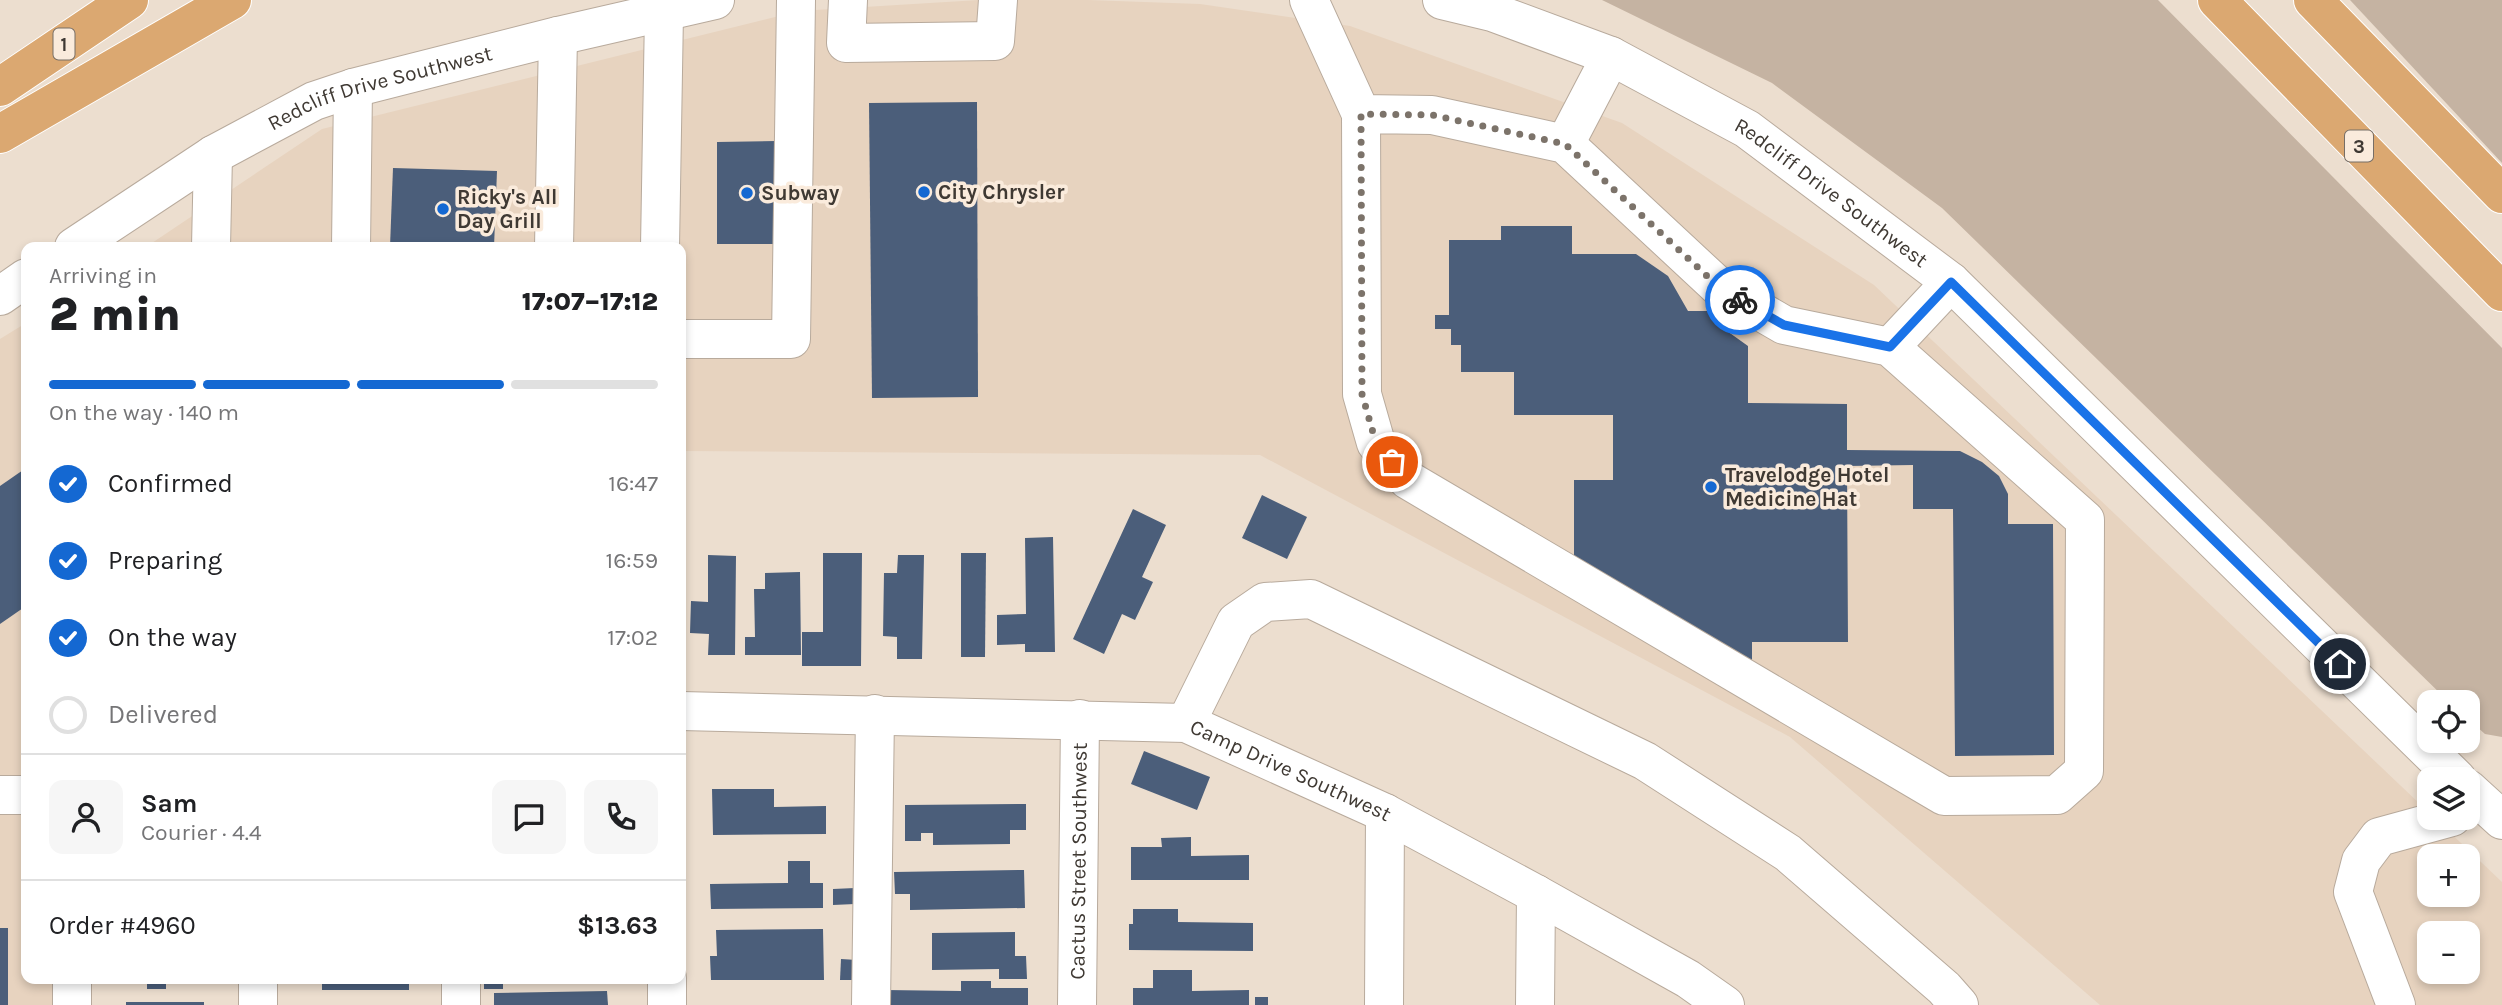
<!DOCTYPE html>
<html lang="en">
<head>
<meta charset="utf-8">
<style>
  :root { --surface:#fff; --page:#f6f6f6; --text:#202124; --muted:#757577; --line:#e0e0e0; --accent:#1468d2 }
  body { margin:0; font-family:Karla,sans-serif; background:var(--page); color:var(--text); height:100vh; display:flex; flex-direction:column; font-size:26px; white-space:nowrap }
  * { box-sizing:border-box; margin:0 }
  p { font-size:23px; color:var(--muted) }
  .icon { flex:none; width:38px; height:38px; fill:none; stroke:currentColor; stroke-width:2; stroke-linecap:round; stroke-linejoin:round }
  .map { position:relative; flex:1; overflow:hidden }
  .sheet { position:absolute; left:21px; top:242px; width:665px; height:742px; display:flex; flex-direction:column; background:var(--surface); border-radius:14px; box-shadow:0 4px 10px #0003 }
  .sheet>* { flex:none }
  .fabs { position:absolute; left:2417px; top:690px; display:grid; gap:14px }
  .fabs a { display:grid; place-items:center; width:63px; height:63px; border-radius:14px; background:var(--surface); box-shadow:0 4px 10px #0003; font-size:35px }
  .pin { position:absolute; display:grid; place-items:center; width:60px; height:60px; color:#fff; margin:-30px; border:4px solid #fff; border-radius:50%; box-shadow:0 2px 7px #0007 }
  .courier { position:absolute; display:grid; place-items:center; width:70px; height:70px; margin:-35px; border:5px solid #1a73e8; border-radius:50%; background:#fff; color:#222; box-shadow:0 2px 9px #0007 }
  .headline em { font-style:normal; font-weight:800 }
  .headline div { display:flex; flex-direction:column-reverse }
  .headline { display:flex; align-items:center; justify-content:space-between; height:119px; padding:0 28px }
  h1 { font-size:46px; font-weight:800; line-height:52px }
  .bar { display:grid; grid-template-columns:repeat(4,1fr); gap:10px 7px; align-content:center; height:84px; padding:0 28px }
  .bar i { height:9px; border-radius:5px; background:var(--line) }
  .bar .current { background:var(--accent) }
  .bar p { grid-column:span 4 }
  .line { display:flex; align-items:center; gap:18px; padding:0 28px; border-top:2px solid var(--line) }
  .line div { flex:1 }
  .round { display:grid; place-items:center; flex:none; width:74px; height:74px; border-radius:14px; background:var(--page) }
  ol { padding:0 28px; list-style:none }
  li { display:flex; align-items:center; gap:21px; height:77px }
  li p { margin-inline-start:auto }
  li .icon { padding:7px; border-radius:50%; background:var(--accent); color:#fff; stroke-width:4 }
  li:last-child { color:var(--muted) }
  li i { width:38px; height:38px; border:4px solid var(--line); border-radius:50% }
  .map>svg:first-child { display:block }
</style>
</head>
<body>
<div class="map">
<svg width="2502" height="1005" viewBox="0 0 2502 1005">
  <rect width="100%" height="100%" fill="#ecdecf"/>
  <g fill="#e7d3bf" fill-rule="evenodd">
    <path d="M979,0H1088L1200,4L1350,26L1622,123L1874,285L2502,882V1005H2100L1790,737L1260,455L681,451V247H146L322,129L799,11ZM2429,856H2468V894H2429ZM2429,933H2468V971H2429Z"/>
    <polygon points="26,323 26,978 57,978 56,1005 0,1005 0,339"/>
  </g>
  <g fill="#c5b3a2">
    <polygon points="1602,0 2158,0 2502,348 2502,737 2485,734 2468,719 2468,702 2448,701 1942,208 1772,83"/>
    <polygon points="2350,0 2502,0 2502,163"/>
  </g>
  <g fill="#4b5e7a">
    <polygon points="977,102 978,397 872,398 869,103"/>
    <polygon points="776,141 776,244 717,244 717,142"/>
    <polygon points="393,168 497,171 494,247 390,247"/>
    <polygon points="1501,226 1572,226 1572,254 1636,254 1668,276 1688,311 1720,311 1720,326 1748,346 1748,403 1847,404 1847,450 1960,451 1982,462 1999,476 2008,494 2008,524 2053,524 2054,755 1955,756 1953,509 1913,509 1913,465 1847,466 1848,642 1752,642 1752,669 1574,565 1574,480 1613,480 1613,415 1514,415 1514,372 1461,372 1461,345 1451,345 1451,329 1435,329 1435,315 1449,315 1449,240 1501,240"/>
    <polygon points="26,468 26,606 0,624 0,486"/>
    <polygon points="1262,495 1307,517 1287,559 1242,538"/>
    <polygon points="1133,509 1166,525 1142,577 1153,582 1135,620 1122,614 1104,654 1073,639"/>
    <polygon points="1053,537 1055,652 1025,652 1025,644 997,645 997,615 1026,614 1025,538"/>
    <polygon points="823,553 862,553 861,666 802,666 802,632 823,632"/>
    <polygon points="961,553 986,553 985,657 961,657"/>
    <polygon points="708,555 736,556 735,655 708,655 709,634 690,633 691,601 708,602"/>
    <polygon points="898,555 924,555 922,659 897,659 897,637 883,636 884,573 897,573"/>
    <polygon points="800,572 801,655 745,655 745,637 755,637 754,589 765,589 765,573"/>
    <polygon points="1144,751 1210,777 1197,810 1131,784"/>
    <polygon points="712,789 774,789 774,807 826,806 826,834 713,835"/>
    <polygon points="1026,804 1026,830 1010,830 1010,844 933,845 933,833 921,833 921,841 905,841 905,805"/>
    <polygon points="1191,837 1191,856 1249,855 1249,880 1131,880 1131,847 1162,847 1161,838"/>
    <polygon points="788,861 810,861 810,883 823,883 823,908 711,909 710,884 788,883"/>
    <polygon points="1024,870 1025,908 910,910 910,894 895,894 894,872"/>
    <polygon points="855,888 855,904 833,905 833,889"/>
    <polygon points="1133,909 1178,909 1178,922 1253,923 1253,951 1129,950 1129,924 1133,924"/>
    <rect x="0" y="928" width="8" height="77"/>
    <polygon points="823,929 824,980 711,980 710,956 717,956 716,930"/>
    <polygon points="1015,932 1015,956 1026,956 1027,979 999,979 999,969 932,970 932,933"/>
    <polygon points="841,959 857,960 856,980 840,980"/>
    <polygon points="1153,970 1192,970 1192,991 1249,990 1249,1005 1133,1005 1133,988 1153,988"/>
    <rect x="147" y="978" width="19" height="11"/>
    <rect x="322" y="978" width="87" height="12"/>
    <rect x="484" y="978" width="19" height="11"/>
    <polygon points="961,981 991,981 991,988 1028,988 1028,1005 885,1005 885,990 961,991"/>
    <polygon points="607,991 608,1005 494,1005 494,993"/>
    <rect x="1255" y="997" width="13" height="8"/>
    <rect x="126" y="1002" width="78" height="3"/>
  </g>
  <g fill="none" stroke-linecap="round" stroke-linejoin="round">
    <defs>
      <g id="minor">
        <polyline points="848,0 846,43 995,41 998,0"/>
        <polyline points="1309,0 1361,114 1362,394 1376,443 1408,480 1944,796 2057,795 2084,771 2085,520 1890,347 1784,325 1720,288 1565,144 1432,115 1361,114"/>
        <path id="s1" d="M1442,0L1492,12L1611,56L1747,129L1951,282L2457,779"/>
        <polyline points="1565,144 1611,56"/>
        <path id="s2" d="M74,247L213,155L314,101L353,88L558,36L715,0"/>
        <polyline points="211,247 213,155"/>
        <polyline points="351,247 353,88"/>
        <polyline points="554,247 558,36"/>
        <polyline points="660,247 664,13"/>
        <polyline points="0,296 26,278"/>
        <polyline points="681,339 791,339 796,0"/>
        <polyline points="1890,347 1951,282"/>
        <path id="s3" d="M681,711L1186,723L1385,813L1536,894L1688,979L1725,1005"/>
        <polyline points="1186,723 1236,622 1265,602 1311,599 1645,761 1788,853 1944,988 1959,1005"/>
        <polyline points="2468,789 2502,820"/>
        <polyline points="0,795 26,795"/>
        <polyline points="667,978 667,1005"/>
        <polyline points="72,1005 72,978"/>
        <polyline points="258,1005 258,978"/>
        <polyline points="461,1005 461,978"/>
        <polyline points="871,1005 875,714"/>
        <path id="s4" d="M1077,1005L1080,719"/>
        <polyline points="1384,1005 1385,813"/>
        <polyline points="1535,1005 1536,894"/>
        <polyline points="2396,1005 2353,892 2361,861 2379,837 2452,817"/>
      </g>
      <g id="highway">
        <polyline points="2217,0 2502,292"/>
        <polyline points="2313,0 2502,194"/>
        <polyline points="0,87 129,0"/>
        <polyline points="0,134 232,0"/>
      </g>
    </defs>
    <use href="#minor" stroke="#b8aa9c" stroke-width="40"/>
    <use href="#highway" stroke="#fff" stroke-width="40"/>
    <use href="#minor" stroke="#fff" stroke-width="38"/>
    <use href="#highway" stroke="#dba871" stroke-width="38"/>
  </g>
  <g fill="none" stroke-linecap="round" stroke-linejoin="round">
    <polyline stroke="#7c736a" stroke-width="7" stroke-dasharray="0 12.6" points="1392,462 1376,443 1362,394 1361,114 1432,115 1565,144 1720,288 1740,300"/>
    <polyline stroke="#1a73e8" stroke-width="9" points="1740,300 1784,325 1890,347 1951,282 2340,664"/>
  </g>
  <g fill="#1468d2" stroke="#faebdc" stroke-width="2.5">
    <circle cx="924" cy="192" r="7"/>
    <circle cx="747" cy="193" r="7"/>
    <circle cx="443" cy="209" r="7"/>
    <circle cx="1711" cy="487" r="7"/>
  </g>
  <g text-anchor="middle" stroke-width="7" stroke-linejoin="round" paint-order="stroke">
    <g fill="#faebdc" stroke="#776e66" stroke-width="2">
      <rect x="53.5" y="28.5" width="21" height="31" rx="5"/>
      <rect x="2345" y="130.5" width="28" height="31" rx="5"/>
    </g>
    <g font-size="19" font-weight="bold" fill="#3f3933">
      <text x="64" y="51">1</text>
      <text x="2359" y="153">3</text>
    </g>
    <g font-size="21" fill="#3f3933" stroke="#faebdc">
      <text dy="7" stroke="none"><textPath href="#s2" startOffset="348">Redcliff Drive Southwest</textPath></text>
      <text dy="7" stroke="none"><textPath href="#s1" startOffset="438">Redcliff Drive Southwest</textPath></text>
      <text dy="7" stroke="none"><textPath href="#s3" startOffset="620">Camp Drive Southwest</textPath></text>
      <text dy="7" stroke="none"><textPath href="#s4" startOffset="144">Cactus Street Southwest</textPath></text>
    </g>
    <g font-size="21" font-weight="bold" fill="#3f3933" stroke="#faebdc" text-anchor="start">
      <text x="938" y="199">City Chrysler</text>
      <text x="761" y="200">Subway</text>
      <text x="457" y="204">Ricky's All<tspan x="457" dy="24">Day Grill</tspan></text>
      <text x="1725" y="482">Travelodge Hotel<tspan x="1725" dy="24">Medicine Hat</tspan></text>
    </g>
  </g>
</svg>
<div class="fabs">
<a><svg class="icon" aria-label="locate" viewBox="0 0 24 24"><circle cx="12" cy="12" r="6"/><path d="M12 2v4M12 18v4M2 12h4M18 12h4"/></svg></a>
<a><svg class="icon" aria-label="layers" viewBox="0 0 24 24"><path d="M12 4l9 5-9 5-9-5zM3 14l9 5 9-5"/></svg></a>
<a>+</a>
<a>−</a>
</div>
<div class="pin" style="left:1392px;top:462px;background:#ea580c"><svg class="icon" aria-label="bag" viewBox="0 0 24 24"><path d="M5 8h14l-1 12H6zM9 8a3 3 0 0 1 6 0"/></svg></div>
<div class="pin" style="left:2340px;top:664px;background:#1f2937"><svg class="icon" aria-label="home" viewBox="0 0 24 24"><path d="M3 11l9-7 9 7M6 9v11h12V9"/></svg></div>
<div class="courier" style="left:1740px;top:300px"><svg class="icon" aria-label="bike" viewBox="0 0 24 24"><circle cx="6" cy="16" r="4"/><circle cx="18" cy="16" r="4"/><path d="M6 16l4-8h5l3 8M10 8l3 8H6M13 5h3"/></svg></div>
<section class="sheet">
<div class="headline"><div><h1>2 min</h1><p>Arriving in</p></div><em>17:07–17:12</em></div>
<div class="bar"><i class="current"></i><i class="current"></i><i class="current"></i><i></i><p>On the way · 140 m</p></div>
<ol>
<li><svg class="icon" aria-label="check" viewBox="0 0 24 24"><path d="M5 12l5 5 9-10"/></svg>Confirmed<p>16:47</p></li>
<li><svg class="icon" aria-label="check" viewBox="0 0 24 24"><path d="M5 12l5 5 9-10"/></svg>Preparing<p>16:59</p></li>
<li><svg class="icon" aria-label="check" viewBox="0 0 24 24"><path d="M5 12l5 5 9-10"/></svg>On the way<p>17:02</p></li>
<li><i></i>Delivered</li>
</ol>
<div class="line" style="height:126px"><a class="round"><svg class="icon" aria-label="person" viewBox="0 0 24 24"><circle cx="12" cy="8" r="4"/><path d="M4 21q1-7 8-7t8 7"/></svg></a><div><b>Sam</b><p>Courier · 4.4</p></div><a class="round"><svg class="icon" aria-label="chat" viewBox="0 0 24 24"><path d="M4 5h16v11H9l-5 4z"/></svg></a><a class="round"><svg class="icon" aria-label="phone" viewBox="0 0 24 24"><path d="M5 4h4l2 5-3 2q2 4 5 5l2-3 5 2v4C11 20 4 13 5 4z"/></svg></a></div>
<div class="line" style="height:91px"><div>Order #4960</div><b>$13.63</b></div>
</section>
</div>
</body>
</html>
